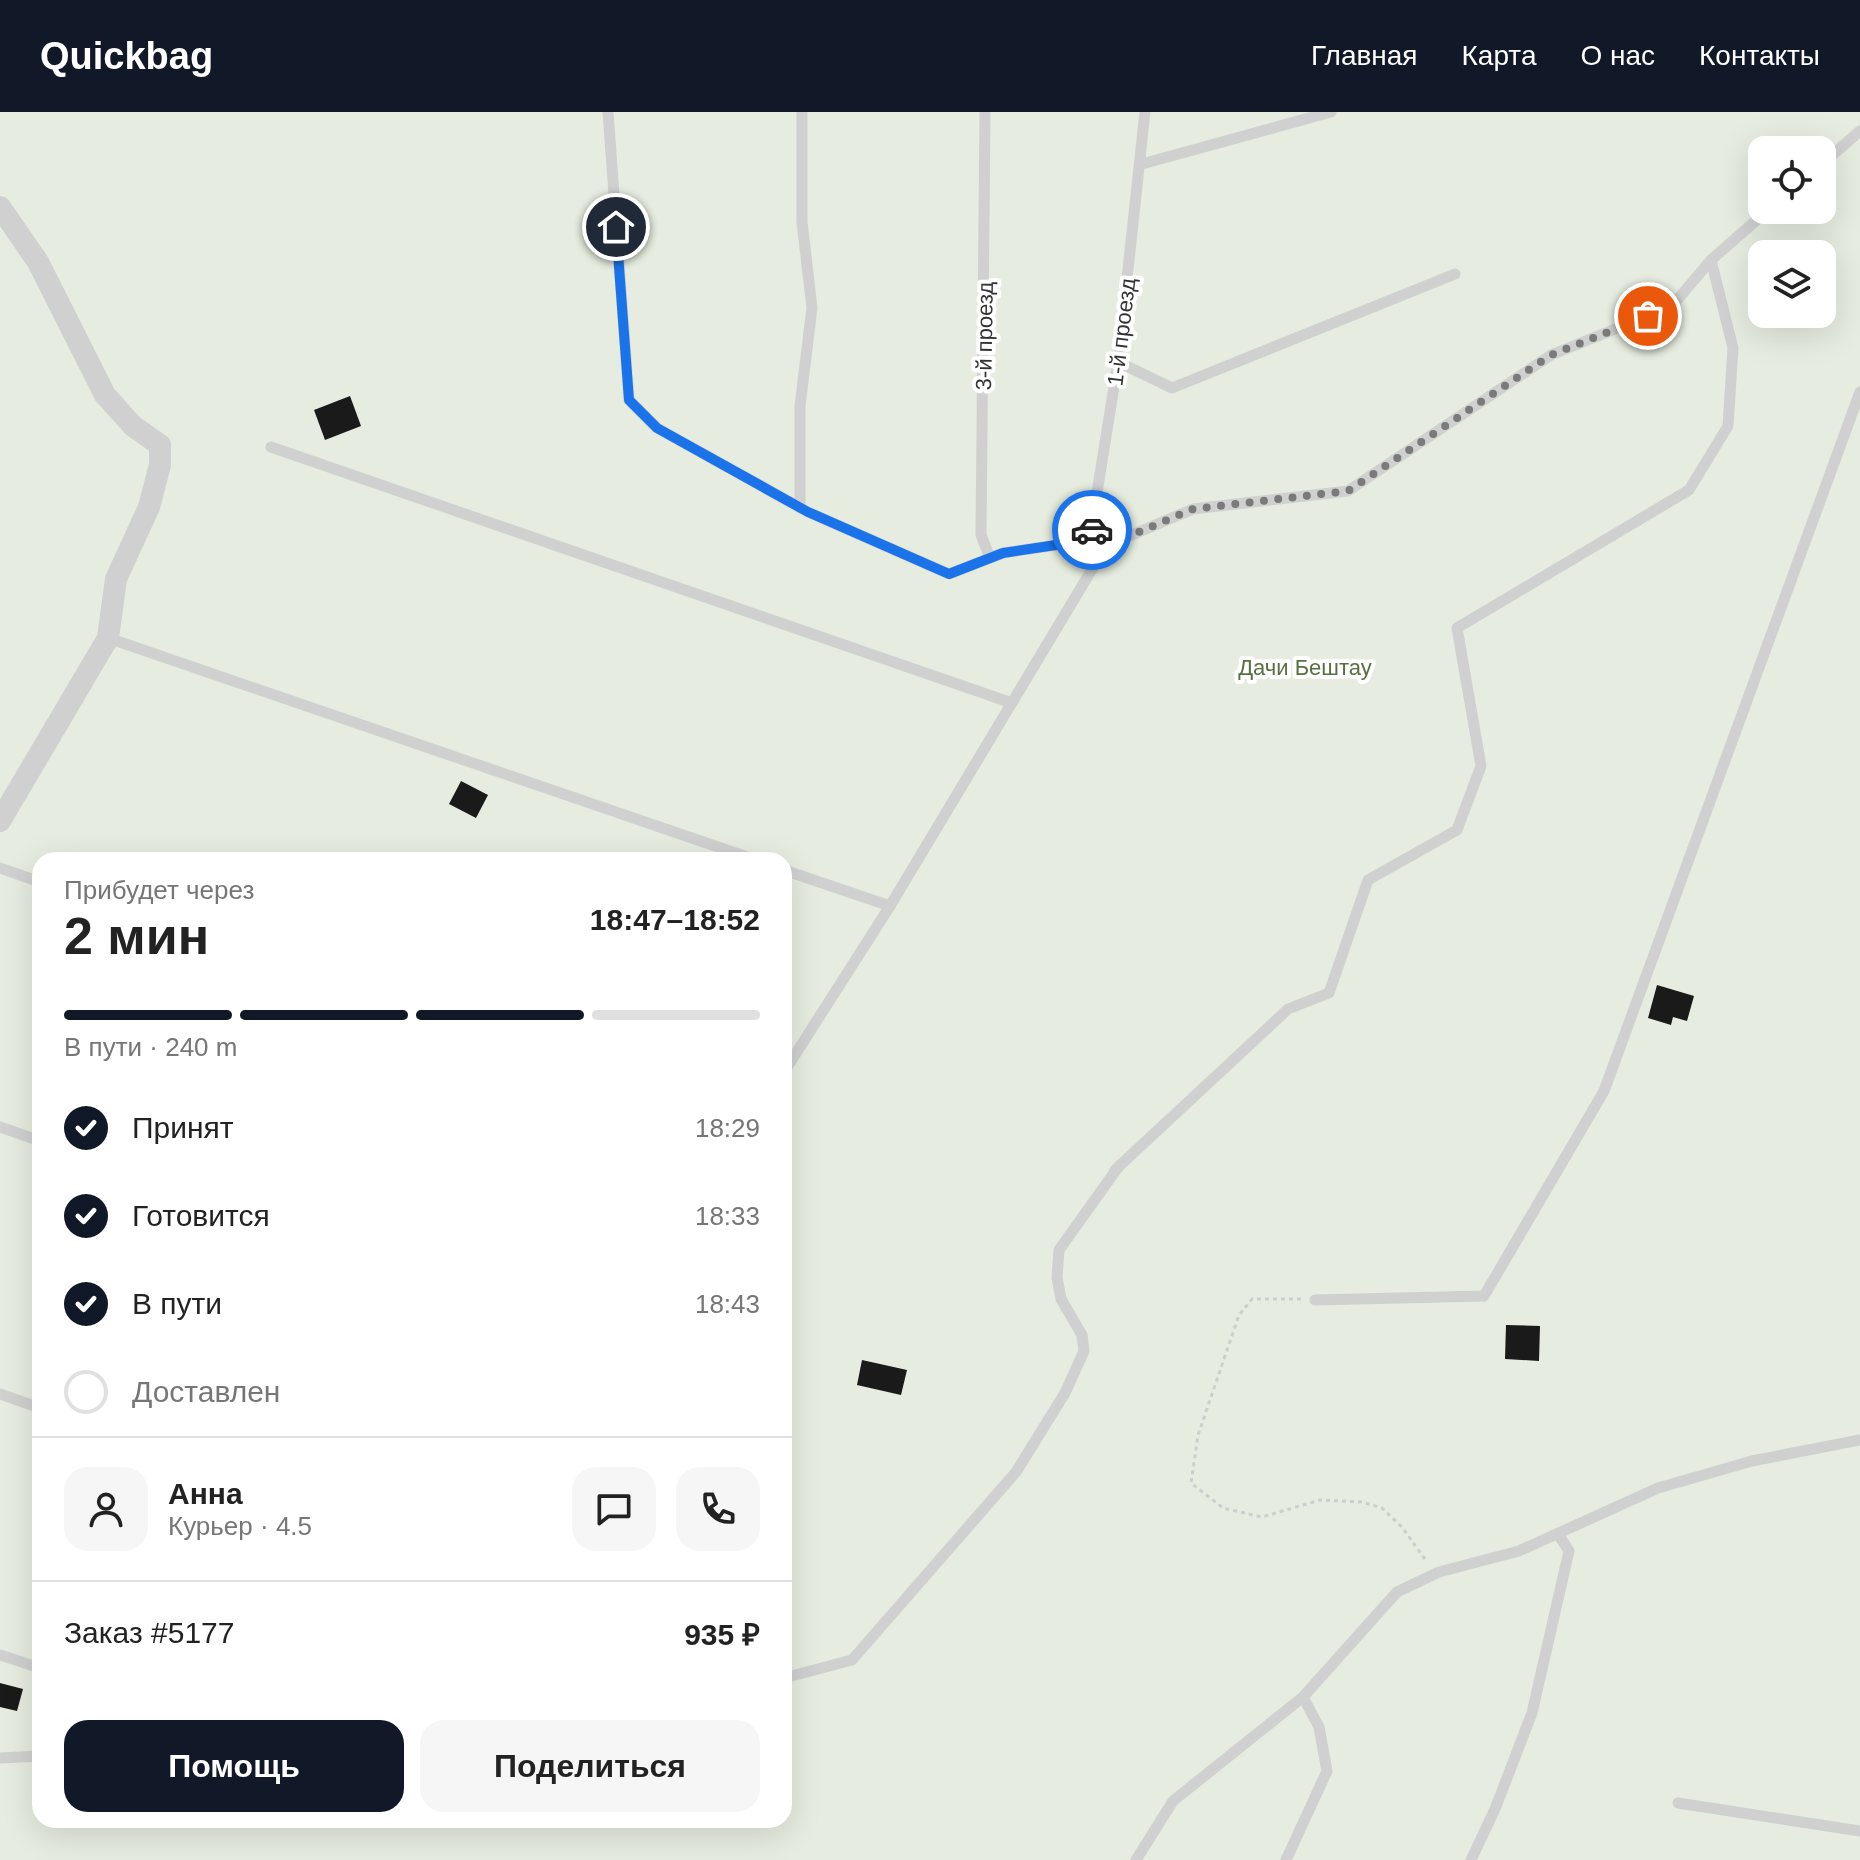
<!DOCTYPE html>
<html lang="ru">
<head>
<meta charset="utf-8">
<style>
  :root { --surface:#fff; --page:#f6f6f6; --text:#222; --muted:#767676; --line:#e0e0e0; --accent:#111827 }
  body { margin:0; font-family:Helvetica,sans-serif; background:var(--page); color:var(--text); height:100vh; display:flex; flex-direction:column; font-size:30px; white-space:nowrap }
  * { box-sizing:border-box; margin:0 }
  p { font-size:26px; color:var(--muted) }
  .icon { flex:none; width:44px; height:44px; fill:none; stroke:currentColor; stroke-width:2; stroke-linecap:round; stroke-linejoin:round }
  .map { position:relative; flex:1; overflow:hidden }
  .details { position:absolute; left:32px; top:740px; width:760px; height:976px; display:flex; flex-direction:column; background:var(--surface); border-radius:24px; box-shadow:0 8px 32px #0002 }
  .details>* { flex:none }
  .tools { position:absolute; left:1748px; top:24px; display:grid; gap:16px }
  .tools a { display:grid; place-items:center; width:88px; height:88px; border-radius:16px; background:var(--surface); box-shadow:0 8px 32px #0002; font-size:40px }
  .pin { position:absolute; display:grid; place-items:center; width:68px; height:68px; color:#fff; margin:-34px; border:4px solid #fff; border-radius:50%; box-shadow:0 2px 8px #0007 }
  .courier { position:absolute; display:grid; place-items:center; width:80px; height:80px; margin:-40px; border:6px solid #1a73e8; border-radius:50%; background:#fff; color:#222; box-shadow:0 2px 10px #0007 }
  .headline em { font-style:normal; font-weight:800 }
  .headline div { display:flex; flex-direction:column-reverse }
  .headline { display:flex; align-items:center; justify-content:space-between; height:136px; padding:0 32px }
  h1 { font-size:52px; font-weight:800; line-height:60px }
  .bar { display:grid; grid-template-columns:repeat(4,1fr); gap:12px 8px; align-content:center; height:96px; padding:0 32px }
  .bar i { height:10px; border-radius:6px; background:var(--line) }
  .bar .on { background:var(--accent) }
  .bar p { grid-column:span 4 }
  .line { display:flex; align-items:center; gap:20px; padding:0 32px; border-top:2px solid var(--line) }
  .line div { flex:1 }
  .round { display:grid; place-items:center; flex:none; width:84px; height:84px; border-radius:24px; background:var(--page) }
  ol { padding:0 32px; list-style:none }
  li { display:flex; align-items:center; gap:24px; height:88px }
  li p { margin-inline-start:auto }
  li .icon { padding:8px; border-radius:50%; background:var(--accent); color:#fff; stroke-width:4 }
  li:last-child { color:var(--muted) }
  li i { width:44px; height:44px; border:4px solid var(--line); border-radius:50% }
  .action { display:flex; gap:16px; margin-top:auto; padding:16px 32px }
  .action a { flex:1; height:92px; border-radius:24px; background:var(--accent); color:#fff; font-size:32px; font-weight:800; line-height:92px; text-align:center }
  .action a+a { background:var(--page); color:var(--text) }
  header { display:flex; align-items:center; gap:48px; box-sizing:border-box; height:112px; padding:0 40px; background:var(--accent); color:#fff }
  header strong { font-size:38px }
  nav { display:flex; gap:44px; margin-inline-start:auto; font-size:28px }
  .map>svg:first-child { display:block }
</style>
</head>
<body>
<header>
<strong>Quickbag</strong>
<nav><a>Главная</a><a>Карта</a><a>О нас</a><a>Контакты</a></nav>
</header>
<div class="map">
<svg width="1860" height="1748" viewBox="0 0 1860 1748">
  <rect width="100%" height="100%" fill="#fff"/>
  <path fill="#e6ecdf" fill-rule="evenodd" d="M0,0H1860V1748H0ZM1762,38H1822V98H1762ZM1762,142H1822V202H1762ZM40,748H784V1708H40Z"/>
  <g fill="#1a1a1a">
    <polygon points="350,284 361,314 325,328 314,298"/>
    <polygon points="461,669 488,683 476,706 449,692"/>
    <polygon points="1657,873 1694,884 1687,909 1673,905 1671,913 1648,906"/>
    <polygon points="1506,1213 1540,1214 1539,1249 1505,1247"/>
    <polygon points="862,1248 907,1258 901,1283 857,1273"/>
    <polygon points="0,1571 23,1577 17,1599 0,1595"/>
  </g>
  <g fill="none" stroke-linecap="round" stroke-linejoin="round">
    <polyline stroke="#cdcdcd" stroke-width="3" stroke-dasharray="4 4" stroke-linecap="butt" points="1301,1187 1252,1187 1239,1203 1198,1323 1191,1371 1223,1396 1262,1405 1320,1388 1362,1390 1382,1396 1402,1415 1427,1450"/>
    <g stroke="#d0d0d0" stroke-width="11">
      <polyline points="608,0 629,288 657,316 808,400 949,462 1003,441 1076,430 1091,418"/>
      <polyline points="985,0 981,423 990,446"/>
      <polyline points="1142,52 1331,0"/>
      <polyline points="1822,52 1860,19"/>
      <polyline points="1118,250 1172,276 1455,162"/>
      <polyline points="271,335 1012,591"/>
      <polyline points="800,396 800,294 812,196 802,110 802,0"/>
      <polyline points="1106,434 1091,418 1118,250 1145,0"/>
      <polyline points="108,526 756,748"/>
      <polyline points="0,756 40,770"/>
      <polyline points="784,758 890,794"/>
      <polyline points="784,960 890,794 1106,434 1193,397 1348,379 1551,243 1672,194 1711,148 1768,98"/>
      <polyline points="0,1015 40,1029"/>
      <polyline points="1115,1058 1288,897 1329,881 1368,768 1457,718 1481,654 1457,516 1689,378 1728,314 1733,236 1711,148"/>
      <polyline points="1315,1188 1484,1184 1604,979 1860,280"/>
      <polyline points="0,1282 40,1296"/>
      <polyline points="0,1543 40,1556"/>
      <polyline points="784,1566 852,1548 1016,1360 1065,1281 1084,1239 1082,1223 1061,1187 1057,1166 1059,1138 1119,1054"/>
      <polyline points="0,1646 40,1644"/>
      <polyline points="1678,1691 1860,1719"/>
      <polyline points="1136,1748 1173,1689 1303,1585 1397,1480 1439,1460 1519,1439 1658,1376 1752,1349 1860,1328"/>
      <polyline points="1286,1748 1327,1659 1319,1615 1303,1585"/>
      <polyline points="1471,1748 1495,1697 1532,1601 1569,1439 1558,1422"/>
    </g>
    <polyline stroke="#d0d0d0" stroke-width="22" points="0,95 38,150 105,283 133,314 160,333 160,353 149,395 116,467 108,526 0,709"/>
  </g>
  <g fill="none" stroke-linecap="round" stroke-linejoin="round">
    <polyline stroke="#7a7a7a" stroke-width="8" stroke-dasharray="0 14.4" points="1092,418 1106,434 1193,397 1348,379 1551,243 1648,204"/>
    <polyline stroke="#1a73e8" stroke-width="10" points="616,115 629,288 657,316 808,400 949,462 1003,441 1076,430 1092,418"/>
  </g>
  <g text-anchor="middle" stroke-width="8" stroke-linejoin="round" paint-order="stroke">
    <g font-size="22" fill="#333" stroke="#fff">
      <text transform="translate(1121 220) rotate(-83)" y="8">1-й проезд</text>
      <text transform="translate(984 224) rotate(-89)" y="8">3-й проезд</text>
    </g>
    <g font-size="22" fill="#56703f" stroke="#fff">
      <text x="1305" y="563">Дачи Бештау</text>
    </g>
  </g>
</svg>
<div class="tools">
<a><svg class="icon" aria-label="locate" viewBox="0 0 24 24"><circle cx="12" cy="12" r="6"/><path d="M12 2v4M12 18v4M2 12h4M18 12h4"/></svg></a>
<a><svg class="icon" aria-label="layers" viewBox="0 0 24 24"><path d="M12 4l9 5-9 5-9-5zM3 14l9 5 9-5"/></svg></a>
</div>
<div class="pin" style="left:1648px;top:204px;background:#ea580c"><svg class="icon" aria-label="bag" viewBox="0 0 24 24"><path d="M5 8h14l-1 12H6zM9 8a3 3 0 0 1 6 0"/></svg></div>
<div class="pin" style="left:616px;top:115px;background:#1f2937"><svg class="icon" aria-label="home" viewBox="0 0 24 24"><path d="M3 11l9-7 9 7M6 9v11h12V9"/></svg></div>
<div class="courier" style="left:1092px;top:418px"><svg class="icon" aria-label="car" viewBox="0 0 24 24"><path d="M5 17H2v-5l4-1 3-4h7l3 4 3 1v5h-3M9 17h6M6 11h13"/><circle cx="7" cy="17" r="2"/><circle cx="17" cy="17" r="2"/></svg></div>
<section class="details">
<div class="headline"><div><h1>2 мин</h1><p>Прибудет через</p></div><em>18:47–18:52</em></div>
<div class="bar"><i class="on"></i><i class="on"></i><i class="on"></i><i></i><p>В пути · 240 m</p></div>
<ol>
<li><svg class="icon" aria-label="check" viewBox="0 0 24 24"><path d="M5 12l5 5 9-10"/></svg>Принят<p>18:29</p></li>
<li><svg class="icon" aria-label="check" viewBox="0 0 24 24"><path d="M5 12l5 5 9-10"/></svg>Готовится<p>18:33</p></li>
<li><svg class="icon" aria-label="check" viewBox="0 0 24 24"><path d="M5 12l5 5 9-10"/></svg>В пути<p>18:43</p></li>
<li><i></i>Доставлен</li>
</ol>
<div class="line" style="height:144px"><a class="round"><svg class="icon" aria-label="person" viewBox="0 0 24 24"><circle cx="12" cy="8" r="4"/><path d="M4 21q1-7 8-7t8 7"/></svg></a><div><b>Анна</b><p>Курьер · 4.5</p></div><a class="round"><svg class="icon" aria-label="chat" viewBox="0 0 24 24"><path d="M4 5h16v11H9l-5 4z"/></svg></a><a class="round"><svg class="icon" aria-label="phone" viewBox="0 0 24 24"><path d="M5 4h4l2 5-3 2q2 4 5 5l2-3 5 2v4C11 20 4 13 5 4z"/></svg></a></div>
<div class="line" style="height:104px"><div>Заказ #5177</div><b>935 ₽</b></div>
<div class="action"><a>Помощь</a><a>Поделиться</a></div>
</section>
</div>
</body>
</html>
